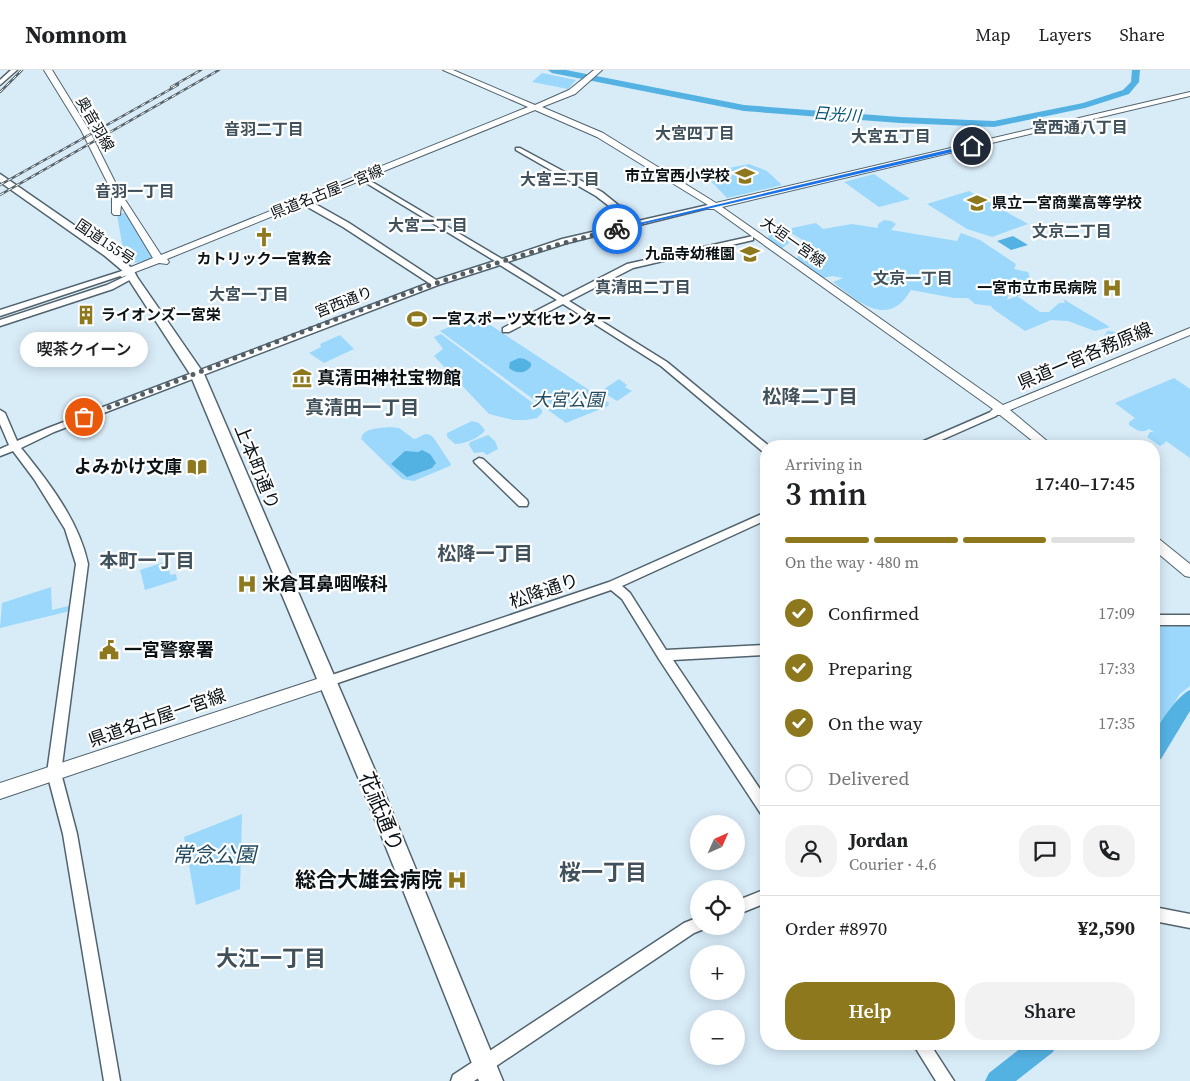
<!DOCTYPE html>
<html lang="en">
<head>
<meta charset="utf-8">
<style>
  :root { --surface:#fff; --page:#f2f2f2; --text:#202124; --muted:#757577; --line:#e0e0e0; --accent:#8d781d }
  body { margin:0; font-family:"Source Serif 4","Noto Sans JP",serif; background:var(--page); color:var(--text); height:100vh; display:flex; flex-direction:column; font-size:19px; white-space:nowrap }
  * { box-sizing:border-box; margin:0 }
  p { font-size:16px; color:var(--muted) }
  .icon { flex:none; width:28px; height:28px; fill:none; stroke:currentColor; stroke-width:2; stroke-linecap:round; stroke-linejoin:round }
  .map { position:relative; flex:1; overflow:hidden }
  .panel { position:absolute; left:760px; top:370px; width:400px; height:610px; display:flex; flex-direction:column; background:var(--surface); border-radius:20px; box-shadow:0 2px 12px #0003 }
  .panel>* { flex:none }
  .needle { width:32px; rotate:45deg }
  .buttons { position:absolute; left:690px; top:745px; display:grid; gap:10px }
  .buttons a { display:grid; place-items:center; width:55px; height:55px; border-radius:50%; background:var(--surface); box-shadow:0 2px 12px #0003; font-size:25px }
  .pin { position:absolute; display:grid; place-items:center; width:42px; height:42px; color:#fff; margin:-21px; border:2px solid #fff; border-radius:50%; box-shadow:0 1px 5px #0007 }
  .courier { position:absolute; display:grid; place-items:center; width:50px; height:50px; margin:-25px; border:4px solid #1a73e8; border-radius:50%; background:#fff; color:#222; box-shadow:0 1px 6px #0007 }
  .bubble { position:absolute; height:35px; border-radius:18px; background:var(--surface); box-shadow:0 2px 12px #0003; font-size:16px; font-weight:600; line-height:35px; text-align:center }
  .summary em { font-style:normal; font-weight:600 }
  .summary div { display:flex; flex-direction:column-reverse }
  .summary { display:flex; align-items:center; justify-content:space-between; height:85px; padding:0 25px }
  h1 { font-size:32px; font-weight:600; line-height:38px }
  .bar { display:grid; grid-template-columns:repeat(4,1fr); gap:8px 5px; align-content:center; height:60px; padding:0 25px }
  .bar i { height:6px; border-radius:4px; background:var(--line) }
  .bar .selected { background:var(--accent) }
  .bar p { grid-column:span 4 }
  .line { display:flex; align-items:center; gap:12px; padding:0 25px; border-top:1px solid var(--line) }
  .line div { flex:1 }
  .round { display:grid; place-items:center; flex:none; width:52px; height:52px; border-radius:20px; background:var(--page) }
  ol { padding:0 25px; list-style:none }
  li { display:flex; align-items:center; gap:15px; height:55px }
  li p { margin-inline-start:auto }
  li .icon { padding:5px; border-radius:50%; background:var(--accent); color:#fff; stroke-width:4 }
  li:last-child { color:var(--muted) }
  li i { width:28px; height:28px; border:2px solid var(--line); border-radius:50% }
  .cta { display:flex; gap:10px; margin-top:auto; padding:10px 25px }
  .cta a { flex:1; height:58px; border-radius:20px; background:var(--accent); color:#fff; font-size:20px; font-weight:600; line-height:58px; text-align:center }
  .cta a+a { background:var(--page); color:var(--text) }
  header { display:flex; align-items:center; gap:30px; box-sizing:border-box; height:70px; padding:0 25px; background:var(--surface); border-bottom:1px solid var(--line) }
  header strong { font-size:24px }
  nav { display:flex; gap:28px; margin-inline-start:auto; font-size:18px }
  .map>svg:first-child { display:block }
</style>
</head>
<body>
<header>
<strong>Nomnom</strong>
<nav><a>Map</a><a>Layers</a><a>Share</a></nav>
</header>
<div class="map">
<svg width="1190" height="1011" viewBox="0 0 1190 1011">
  <rect width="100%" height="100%" fill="#d8ecf8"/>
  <g fill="#9bd8fb">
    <polygon points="542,3 576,10 568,19 532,12"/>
    <polygon points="749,94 767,101 782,115 727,128 703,103"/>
    <polygon points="874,104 910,129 879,137 844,112"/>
    <polygon points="969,121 1028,154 992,167 967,159 927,134"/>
    <path d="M121,143H126L152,188C138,195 127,194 116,183L123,179L117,145Z"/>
    <path d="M884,150L891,151L896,154L891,160L957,171L961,163L980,170L1016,194L1014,199L1028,202L1031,211L1026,215L1028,223L1018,226L1009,224L1007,230L1017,226L1040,242H1049L1059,233H1065L1063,229L1110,257L1095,261L1068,251L1051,250L1025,261L996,241L991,237L992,236L975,234L968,228H954L911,220C888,260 857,231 833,212L843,208L832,206L823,208L807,198L797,190C798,184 803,176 806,172L791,163L792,158L816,153L823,159L852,154L878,158V154Z"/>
    <polygon points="780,161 790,172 781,179 769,170 768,164"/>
    <polygon points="475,245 609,333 608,336 566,353 440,261"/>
    <path d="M1107,261L1117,262L1132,273L1096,287L1093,284C1095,275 1103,274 1111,272L1104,267Z"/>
    <polygon points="441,264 542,340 542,343 537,348 526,350 513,350 489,344 434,286 443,279 434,267"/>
    <polygon points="340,265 354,279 324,293 309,283 321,277 320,274"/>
    <path d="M1174,308L1190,319V388L1166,371L1165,373L1160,376L1147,367L1150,362H1154L1149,359C1141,364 1137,360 1129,355V352L1135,348L1115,333Z"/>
    <polygon points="619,309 627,315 625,317 632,321 617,331 601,321"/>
    <path d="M472,351L479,353L485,360C480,368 464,374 455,374L447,367V363Z"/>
    <path d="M389,357L399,358L414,369C423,367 424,360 433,367L451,394L450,396L414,411L402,409L361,369C364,357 378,359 389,357Z"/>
    <polygon points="488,365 495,371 498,379 487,385 483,382 474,383 469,375 470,372"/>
    <polygon points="168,491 170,505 176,504 177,510 145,520 140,500"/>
    <polygon points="51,517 52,540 72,535 70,541 0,558 2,533"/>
    <polygon points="1190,556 1190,616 1179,625 1160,659 1154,657 1154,557"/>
    <polygon points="242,744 240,819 196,835 184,767"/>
  </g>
  <g fill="#54b2e3">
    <polygon points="1013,166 1028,175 1011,180 997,171"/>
    <path d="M519,288L525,289L531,293V296C526,304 516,304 509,298L510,292Z"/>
    <polygon points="422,380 430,384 436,393 432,398 407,407 391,394 405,381 418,382"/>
  </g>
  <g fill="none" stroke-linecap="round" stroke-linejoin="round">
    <g fill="#54b2e3" fill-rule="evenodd">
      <polygon points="548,0 566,0 744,35 900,47 994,51 1083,33 1123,20 1131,12 1132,0 1140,0 1139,12 1129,24 1085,38 994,57 900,53 744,41 552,3"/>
      <path d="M1190,620V641L1161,689L1154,692C1154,684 1152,674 1154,667C1156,656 1179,624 1190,620Z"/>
      <polygon points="1026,974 1057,974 1053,982 1016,1011 985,1011 989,1003"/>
    </g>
    <defs>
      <g id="minor">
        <polygon points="11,0 17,0 0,15 0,10"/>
        <path d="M516,78H520L602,122L638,151L708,135L712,137L567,173L507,192L563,227L627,194L753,166V170L633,198L569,231L667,292L769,376H766V382L762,381L661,296L563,234L509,262H503V258L557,230L500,195L438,215L54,362L21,378C48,411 79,451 88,494L61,703L77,764L120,1011H104L63,764L47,703L76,494L65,459L34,409L13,381L0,386V379L9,375L0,354V340L5,343L17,371L48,358L429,213L343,157L304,135V131H310L349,153L436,210L495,191L363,111V109H367L502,189L562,169L631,153L596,126L516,80Z"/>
        <polygon points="119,202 126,204 0,246 0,240"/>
        <polygon points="128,205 135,207 113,219 0,256 0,250 107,215"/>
        <polygon points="993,341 998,344 996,346 928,376 915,376 917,374"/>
        <polygon points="479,388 483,389 527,430 528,433 527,436 519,436 475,393 474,391"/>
        <polygon points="766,442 766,450 622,516 630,523 666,580 766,575 766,585 673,590 766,728 766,746 761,744 659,589 622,529 611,520 326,617 322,616 320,612 322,608 326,607 609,512"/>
        <rect x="1154" y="545" width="36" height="10"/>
        <polygon points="766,819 766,833 736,845 736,831"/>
        <polygon points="1154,837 1190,844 1190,858 1154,851"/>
        <polygon points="699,847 699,856 706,856 704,859 694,863 474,1011 451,1011 453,1005 684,853"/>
        <polygon points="913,974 930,974 954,1011 936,1011"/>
      </g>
      <g id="major">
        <polygon points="44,0 52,0 89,60 120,122 161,185 528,37 443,0 453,0 535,35 569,20 594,0 602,0 575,24 542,37 603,63 716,133 1190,22 1190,26 722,137 1003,335 1190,258 1190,265 1010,340 1053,376 1039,376 1000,345 992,345 990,342 993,339 714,139 708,139 708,135 597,67 535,40 167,189 169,192 167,194 159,193 122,207 117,204 119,202 153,188 121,135 120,145 114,145 112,143 112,122 81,60"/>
        <polygon points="1154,468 1159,469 1190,494 1190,507 1185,506 1154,480"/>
        <polygon points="326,606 331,607 334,612 331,617 0,729 0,713"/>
      </g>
      <polygon id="highway" points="0,104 113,182 133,199 137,207 204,304 380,712 503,1011 479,1011 360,712 190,304 124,202 105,186 0,112"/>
    </defs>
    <use href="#minor" stroke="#51636d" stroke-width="3"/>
    <use href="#major" stroke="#51636d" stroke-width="2"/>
    <use href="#highway" stroke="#51636d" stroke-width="3"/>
    <use href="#minor" fill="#fff" fill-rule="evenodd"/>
    <use href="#major" fill="#fff" fill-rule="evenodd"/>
    <use href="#highway" fill="#fff" fill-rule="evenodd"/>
    <defs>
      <g id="rail">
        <polyline points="171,17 201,0"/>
        <polyline points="0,22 22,0"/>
        <polyline points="0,115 178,15"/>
        <polyline points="0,125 219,0"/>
      </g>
    </defs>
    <use href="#rail" stroke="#59656c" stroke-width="2.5"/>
    <use href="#rail" stroke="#fff" stroke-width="1" stroke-dasharray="4.5" stroke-linecap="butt"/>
  </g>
  <polygon fill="#1a73e8" points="972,74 974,77 617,160 614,159"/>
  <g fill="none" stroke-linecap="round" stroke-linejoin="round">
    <path stroke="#535e65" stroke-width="5" stroke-dasharray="0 9" d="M84,347C259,280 435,204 617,159"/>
  </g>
  <defs>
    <symbol id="school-bare" viewBox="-9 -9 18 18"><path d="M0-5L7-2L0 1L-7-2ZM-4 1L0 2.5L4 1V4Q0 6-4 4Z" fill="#8d781d" stroke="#fff" stroke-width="2.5" paint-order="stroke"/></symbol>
    <symbol id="church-bare" viewBox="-9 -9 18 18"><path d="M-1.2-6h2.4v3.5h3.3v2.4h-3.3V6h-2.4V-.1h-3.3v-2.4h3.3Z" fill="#8d781d" stroke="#fff" stroke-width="2.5" paint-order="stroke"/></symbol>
    <symbol id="hospital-bare" viewBox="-9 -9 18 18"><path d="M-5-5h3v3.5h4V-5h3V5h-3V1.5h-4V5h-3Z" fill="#8d781d" stroke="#fff" stroke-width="2.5" paint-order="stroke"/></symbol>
    <symbol id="building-bare" viewBox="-9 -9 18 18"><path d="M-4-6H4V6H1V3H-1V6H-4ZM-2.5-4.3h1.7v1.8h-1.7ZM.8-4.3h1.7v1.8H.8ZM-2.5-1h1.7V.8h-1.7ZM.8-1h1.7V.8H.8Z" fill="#8d781d" stroke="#fff" stroke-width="2.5" paint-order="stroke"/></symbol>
    <symbol id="stadium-bare" viewBox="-9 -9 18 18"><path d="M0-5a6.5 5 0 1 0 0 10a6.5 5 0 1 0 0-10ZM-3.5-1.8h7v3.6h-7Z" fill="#8d781d" stroke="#fff" stroke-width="2.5" paint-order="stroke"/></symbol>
    <symbol id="museum-bare" viewBox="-9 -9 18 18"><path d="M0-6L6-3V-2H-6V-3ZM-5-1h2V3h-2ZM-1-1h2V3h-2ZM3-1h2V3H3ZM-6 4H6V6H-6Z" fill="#8d781d" stroke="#fff" stroke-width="2.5" paint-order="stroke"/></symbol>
    <symbol id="library-bare" viewBox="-9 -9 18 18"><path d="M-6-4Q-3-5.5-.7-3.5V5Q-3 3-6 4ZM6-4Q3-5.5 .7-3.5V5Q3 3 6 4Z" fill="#8d781d" stroke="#fff" stroke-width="2.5" paint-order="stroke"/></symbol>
    <symbol id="civic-bare" viewBox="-9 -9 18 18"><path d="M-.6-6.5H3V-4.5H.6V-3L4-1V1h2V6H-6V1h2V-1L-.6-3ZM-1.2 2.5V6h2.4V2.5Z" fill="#8d781d" stroke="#fff" stroke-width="2.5" paint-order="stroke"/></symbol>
  </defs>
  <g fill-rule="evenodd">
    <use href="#school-bare" x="731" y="92" width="28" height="28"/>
    <use href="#school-bare" x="963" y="119" width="28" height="28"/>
    <use href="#church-bare" x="250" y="153" width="28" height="28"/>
    <use href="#school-bare" x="736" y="170" width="28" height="28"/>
    <use href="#hospital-bare" x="1098" y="204" width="28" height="28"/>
    <use href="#building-bare" x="72" y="231" width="28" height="28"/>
    <use href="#stadium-bare" x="403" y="235" width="28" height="28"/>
    <use href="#museum-bare" x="288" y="294" width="28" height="28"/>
    <use href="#library-bare" x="183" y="383" width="28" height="28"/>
    <use href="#hospital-bare" x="233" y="500" width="28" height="28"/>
    <use href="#civic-bare" x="95" y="566" width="28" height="28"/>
    <use href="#hospital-bare" x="443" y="796" width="28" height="28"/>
  </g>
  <g text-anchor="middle" stroke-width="4.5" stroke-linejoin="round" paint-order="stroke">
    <g font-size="15" fill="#0b1216" stroke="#fff">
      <text transform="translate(95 54) rotate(60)" y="5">奥音羽線</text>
      <text transform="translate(327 122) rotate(-22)" y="5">県道名古屋一宮線</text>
      <text transform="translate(105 172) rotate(34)" y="5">国道155号</text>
      <text transform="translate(793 172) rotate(35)" y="5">大垣一宮線</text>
      <text transform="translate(344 232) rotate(-21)" y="5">宮西通り</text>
    </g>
    <g font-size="15" font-weight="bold" fill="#0b1216" stroke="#fff" text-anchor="end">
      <text x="730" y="111">市立宮西小学校</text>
      <text x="992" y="138" text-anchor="start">県立一宮商業高等学校</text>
      <text x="735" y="189">九品寺幼稚園</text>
      <text x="264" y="194" text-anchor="middle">カトリック一宮教会</text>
      <text x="1097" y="223">一宮市立市民病院</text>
      <text x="101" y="250" text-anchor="start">ライオンズ一宮栄</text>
      <text x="432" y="254" text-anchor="start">一宮スポーツ文化センター</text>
    </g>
    <g font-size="16" font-style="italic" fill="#005071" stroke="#fff">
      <text transform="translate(837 44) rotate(4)" y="6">日光川</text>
    </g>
    <g font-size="16" font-weight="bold" fill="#40515b" stroke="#fff">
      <text x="1080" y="63">宮西通八丁目</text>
      <text x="264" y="65">音羽二丁目</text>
      <text x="695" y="69">大宮四丁目</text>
      <text x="891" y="72">大宮五丁目</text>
      <text x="560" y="115">大宮三丁目</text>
      <text x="135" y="127">音羽一丁目</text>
      <text x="428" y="161">大宮二丁目</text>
      <text x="1072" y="167">文京二丁目</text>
      <text x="913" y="214">文京一丁目</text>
      <text x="643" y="223">真清田二丁目</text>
      <text x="249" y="230">大宮一丁目</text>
    </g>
    <g font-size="18" fill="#0b1216" stroke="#fff">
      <text transform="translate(1085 286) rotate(-23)" y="6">県道一宮各務原線</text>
      <text transform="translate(257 397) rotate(68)" y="6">上本町通り</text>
      <text transform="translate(544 521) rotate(-19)" y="6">松降通り</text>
      <text transform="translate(157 648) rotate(-19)" y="6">県道名古屋一宮線</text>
    </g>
    <g font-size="18" font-weight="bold" fill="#0b1216" stroke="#fff" text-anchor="start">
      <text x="317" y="314">真清田神社宝物館</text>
      <text x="182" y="403" text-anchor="end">よみかけ文庫</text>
      <text x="262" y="520">米倉耳鼻咽喉科</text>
      <text x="124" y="586">一宮警察署</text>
    </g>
    <g font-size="18" font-style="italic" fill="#234b60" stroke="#fff">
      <text x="568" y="336">大宮公園</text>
    </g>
    <g font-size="19" font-weight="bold" fill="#40515b" stroke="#fff">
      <text x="810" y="333">松降二丁目</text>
      <text x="362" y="344">真清田一丁目</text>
      <text x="485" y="490">松降一丁目</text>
      <text x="147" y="497">本町一丁目</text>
    </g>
    <g font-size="21" fill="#0b1216" stroke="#fff">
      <text transform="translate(381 742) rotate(68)" y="7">花祇通り</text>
    </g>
    <g font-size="21" font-style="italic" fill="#234b60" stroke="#fff">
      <text x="214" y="792">常念公園</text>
    </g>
    <g font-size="21" font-weight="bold" fill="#0b1216" stroke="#fff" text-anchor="end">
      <text x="442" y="817">総合大雄会病院</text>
    </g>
    <g font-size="22" font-weight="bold" fill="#40515b" stroke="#fff">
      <text x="603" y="810">桜一丁目</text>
      <text x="271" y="896">大江一丁目</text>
    </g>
  </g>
</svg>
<div class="buttons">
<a><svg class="needle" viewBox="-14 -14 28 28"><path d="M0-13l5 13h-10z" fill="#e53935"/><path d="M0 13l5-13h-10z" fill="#757577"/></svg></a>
<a><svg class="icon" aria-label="locate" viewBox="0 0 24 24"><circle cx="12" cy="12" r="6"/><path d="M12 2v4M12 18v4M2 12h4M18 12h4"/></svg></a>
<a>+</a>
<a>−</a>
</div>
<div class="pin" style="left:84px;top:347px;background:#ea580c"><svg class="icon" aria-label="bag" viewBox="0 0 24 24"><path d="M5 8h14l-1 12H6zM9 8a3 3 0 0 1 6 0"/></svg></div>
<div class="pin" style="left:972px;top:76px;background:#1f2937"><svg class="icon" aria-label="home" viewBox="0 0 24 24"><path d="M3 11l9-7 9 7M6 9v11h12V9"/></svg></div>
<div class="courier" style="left:617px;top:159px"><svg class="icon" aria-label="bike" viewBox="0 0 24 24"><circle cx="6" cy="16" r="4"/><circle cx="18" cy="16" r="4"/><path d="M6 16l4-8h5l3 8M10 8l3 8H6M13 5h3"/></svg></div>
<div class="bubble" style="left:20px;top:262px;width:128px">喫茶クイーン</div>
<section class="panel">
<div class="summary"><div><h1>3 min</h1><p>Arriving in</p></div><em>17:40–17:45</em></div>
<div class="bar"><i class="selected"></i><i class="selected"></i><i class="selected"></i><i></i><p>On the way · 480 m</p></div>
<ol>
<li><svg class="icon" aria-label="check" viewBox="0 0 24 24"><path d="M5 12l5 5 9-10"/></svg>Confirmed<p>17:09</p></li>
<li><svg class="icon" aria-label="check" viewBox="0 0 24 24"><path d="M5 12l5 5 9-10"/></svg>Preparing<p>17:33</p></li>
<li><svg class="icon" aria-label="check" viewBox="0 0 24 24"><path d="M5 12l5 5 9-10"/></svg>On the way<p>17:35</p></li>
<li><i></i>Delivered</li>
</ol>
<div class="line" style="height:90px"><a class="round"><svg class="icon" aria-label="person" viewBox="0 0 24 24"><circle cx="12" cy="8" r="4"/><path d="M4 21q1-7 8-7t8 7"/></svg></a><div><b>Jordan</b><p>Courier · 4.6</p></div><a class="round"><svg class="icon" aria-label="chat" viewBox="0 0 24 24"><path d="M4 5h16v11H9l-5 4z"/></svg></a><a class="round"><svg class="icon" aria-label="phone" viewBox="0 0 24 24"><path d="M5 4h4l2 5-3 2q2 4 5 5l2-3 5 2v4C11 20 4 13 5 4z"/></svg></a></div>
<div class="line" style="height:65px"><div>Order #8970</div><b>¥2,590</b></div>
<div class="cta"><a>Help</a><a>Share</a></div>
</section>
</div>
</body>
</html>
